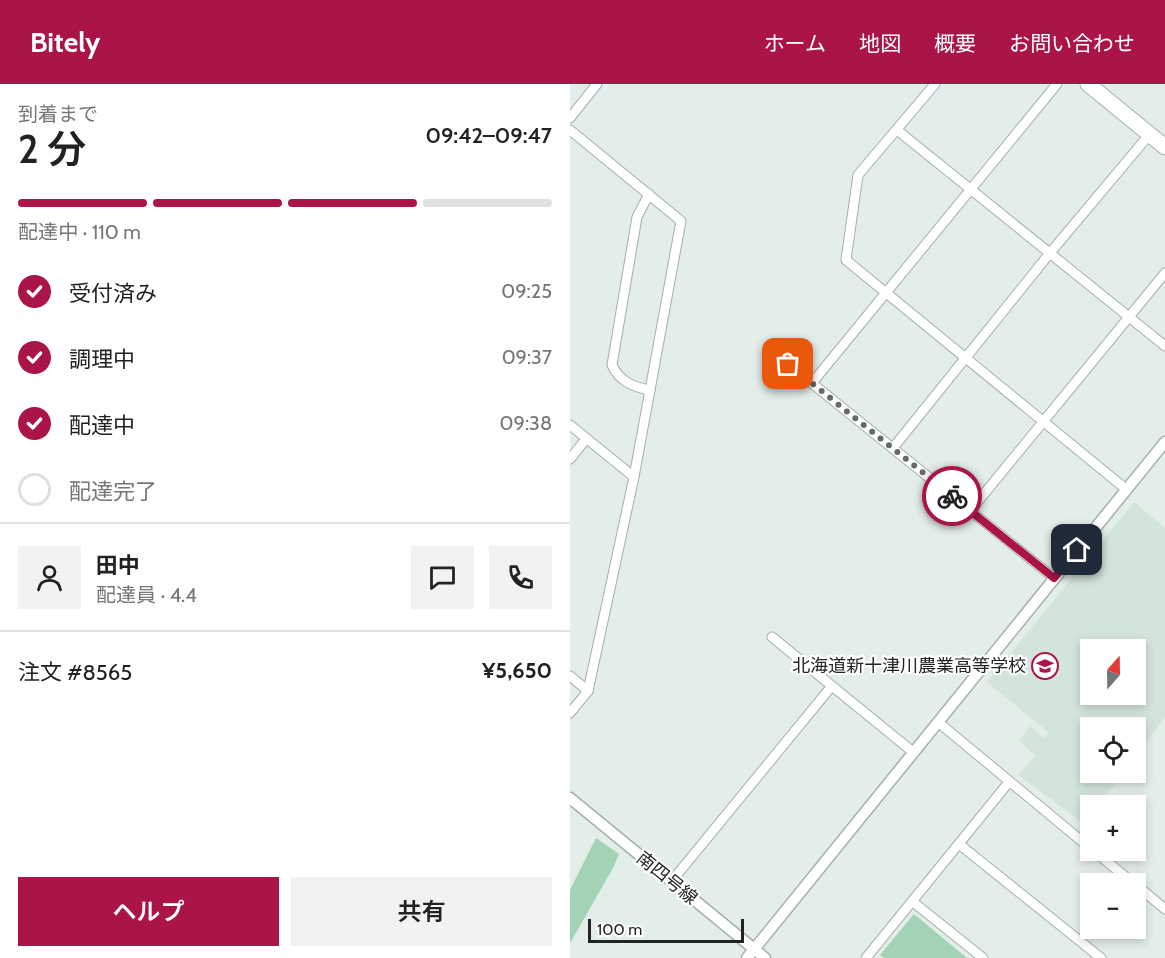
<!DOCTYPE html>
<html lang="ja">
<head>
<meta charset="utf-8">
<style>
  :root { --surface:#fff; --page:#f2f2f2; --text:#222; --muted:#767676; --line:#e0e0e0; --accent:#aa1545 }
  body { margin:0; font-family:Cabin,"Noto Sans JP",sans-serif; background:var(--page); color:var(--text); height:100vh; display:flex; flex-direction:column; font-size:22px; white-space:nowrap }
  * { box-sizing:border-box; margin:0 }
  p { font-size:20px; color:var(--muted) }
  .icon { flex:none; width:33px; height:33px; fill:none; stroke:currentColor; stroke-width:2; stroke-linecap:round; stroke-linejoin:round }
  .map { position:relative; flex:1; overflow:hidden }
  .side { display:flex; flex-direction:column; background:var(--surface); width:570px }
  .side>* { flex:none }
  .needle { width:39px; rotate:20deg }
  .fabs { position:absolute; left:510px; top:555px; display:grid; gap:12px }
  .fabs a { display:grid; place-items:center; width:66px; height:66px; border-radius:0px; background:var(--surface); box-shadow:0 3px 9px #0003; font-size:30px }
  .scale { position:absolute; left:18px; bottom:15px; width:156px; box-sizing:border-box; padding-left:6px; border:3px solid #212523; border-top:0; font-size:16px; line-height:21px; white-space:nowrap; color:#212523; -webkit-text-stroke:4px #fff; paint-order:stroke }
  .pin { position:absolute; display:grid; place-items:center; width:51px; height:51px; color:#fff; margin:-26px; border-radius:12px; box-shadow:0 3px 9px #0006 }
  .courier { position:absolute; display:grid; place-items:center; width:60px; height:60px; margin:-30px; border:4px solid #aa1545; border-radius:50%; background:#fff; color:#222; box-shadow:0 2px 8px #0007 }
  .head em { font-style:normal; font-weight:600 }
  .head div { display:flex; flex-direction:column-reverse }
  .head { display:flex; align-items:center; justify-content:space-between; height:102px; padding:0 18px }
  h1 { font-size:39px; font-weight:600; line-height:45px }
  .bar { display:grid; grid-template-columns:repeat(4,1fr); gap:9px 6px; align-content:center; height:72px; padding:0 18px }
  .bar i { height:8px; border-radius:4px; background:var(--line) }
  .bar .selected { background:var(--accent) }
  .bar p { grid-column:span 4 }
  .line { display:flex; align-items:center; gap:15px; padding:0 18px; border-top:2px solid var(--line) }
  .line div { flex:1 }
  .round { display:grid; place-items:center; flex:none; width:63px; height:63px; border-radius:0px; background:var(--page) }
  ol { padding:0 18px; list-style:none }
  li { display:flex; align-items:center; gap:18px; height:66px }
  li p { margin-inline-start:auto }
  li .icon { padding:6px; border-radius:50%; background:var(--accent); color:#fff; stroke-width:4 }
  li:last-child { color:var(--muted) }
  li i { width:33px; height:33px; border:3px solid var(--line); border-radius:50% }
  .action { display:flex; gap:12px; margin-top:auto; padding:12px 18px }
  .action a { flex:1; height:69px; border-radius:0px; background:var(--accent); color:#fff; font-size:24px; font-weight:600; line-height:69px; text-align:center }
  .action a+a { background:var(--page); color:var(--text) }
  header { display:flex; align-items:center; gap:36px; box-sizing:border-box; height:84px; padding:0 30px; background:var(--accent); color:#fff }
  header strong { font-size:28px }
  nav { display:flex; gap:33px; margin-inline-start:auto; font-size:21px }
  main { display:flex; flex:1; min-height:0 }
  .map>svg:first-child { display:block }
</style>
</head>
<body>
<header>
<strong>Bitely</strong>
<nav><a>ホーム</a><a>地図</a><a>概要</a><a>お問い合わせ</a></nav>
</header>
<main>
<section class="side">
<div class="head"><div><h1>2 分</h1><p>到着まで</p></div><em>09:42–09:47</em></div>
<div class="bar"><i class="selected"></i><i class="selected"></i><i class="selected"></i><i></i><p>配達中 · 110 m</p></div>
<ol>
<li><svg class="icon" aria-label="check" viewBox="0 0 24 24"><path d="M5 12l5 5 9-10"/></svg>受付済み<p>09:25</p></li>
<li><svg class="icon" aria-label="check" viewBox="0 0 24 24"><path d="M5 12l5 5 9-10"/></svg>調理中<p>09:37</p></li>
<li><svg class="icon" aria-label="check" viewBox="0 0 24 24"><path d="M5 12l5 5 9-10"/></svg>配達中<p>09:38</p></li>
<li><i></i>配達完了</li>
</ol>
<div class="line" style="height:108px"><a class="round"><svg class="icon" aria-label="person" viewBox="0 0 24 24"><circle cx="12" cy="8" r="4"/><path d="M4 21q1-7 8-7t8 7"/></svg></a><div><b>田中</b><p>配達員 · 4.4</p></div><a class="round"><svg class="icon" aria-label="chat" viewBox="0 0 24 24"><path d="M4 5h16v11H9l-5 4z"/></svg></a><a class="round"><svg class="icon" aria-label="phone" viewBox="0 0 24 24"><path d="M5 4h4l2 5-3 2q2 4 5 5l2-3 5 2v4C11 20 4 13 5 4z"/></svg></a></div>
<div class="line" style="height:78px"><div>注文 #8565</div><b>¥5,650</b></div>
<div class="action"><a>ヘルプ</a><a>共有</a></div>
</section>
<div class="map">
<svg width="595" height="874" viewBox="0 0 595 874">
  <rect width="100%" height="100%" fill="#e4eee8"/>
  <path fill="#d3e5db" fill-rule="evenodd" d="M564,418L595,444V633L566,672V644H520V688L553,689L528,721L520,722V731L514,740L448,691L465,671L449,657L460,642L474,654L479,649L417,598ZM520,566H566V610H520Z"/>
  <g fill="#a2d3b7">
    <polygon points="26,754 49,770 43,784 0,859 0,806"/>
    <polygon points="344,830 397,874 314,874 310,871"/>
  </g>
  <g fill="none" stroke-linecap="round" stroke-linejoin="round">
    <defs>
      <g id="minor">
        <polyline points="365,0 288,91 276,176 557,406"/>
        <polyline points="0,34 27,0"/>
        <polyline points="0,46 111,137 64,393 18,607 0,629"/>
        <polyline points="327,46 595,262"/>
        <path d="M79,110L67,133L42,281C49,297 63,303 80,306"/>
        <polyline points="218,280 484,494"/>
        <polyline points="242,299 487,0"/>
        <polyline points="0,341 64,393"/>
        <polyline points="323,364 480,169 579,51"/>
        <polyline points="0,375 16,355"/>
        <polyline points="400,427 595,189"/>
        <polyline points="202,553 343,668"/>
        <polyline points="0,592 18,607"/>
        <polyline points="368,638 520,764"/>
        <polyline points="389,760 531,874"/>
        <polyline points="523,766 564,800"/>
        <polyline points="101,798 261,603"/>
        <polyline points="566,801 595,825"/>
        <polyline points="343,818 413,874"/>
        <polyline points="296,874 439,698"/>
      </g>
      <g id="tertiary">
        <polyline points="0,714 195,874"/>
        <polyline points="177,874 595,358"/>
      </g>
      <polyline id="trunk" points="518,0 595,63"/>
    </defs>
    <use href="#minor" stroke="#a5afa9" stroke-width="11"/>
    <use href="#tertiary" stroke="#a5afa9" stroke-width="13"/>
    <use href="#trunk" stroke="#a5afa9" stroke-width="17"/>
    <use href="#minor" stroke="#fff" stroke-width="9"/>
    <use href="#tertiary" stroke="#fff" stroke-width="10"/>
    <use href="#trunk" stroke="#fff" stroke-width="15"/>
  </g>
  <g fill="none" stroke-linecap="round" stroke-linejoin="round">
    <polyline stroke="#656b68" stroke-width="6" stroke-dasharray="0 10.8" points="218,280 382,412"/>
    <polyline stroke="#aa1545" stroke-width="8" points="382,412 484,494 507,466"/>
  </g>
  <defs>
    <symbol id="school-ring" viewBox="-11 -11 22 22"><circle r="9.5" fill="#fff" stroke="#aa1545" stroke-width="1.5"/><path d="M0-5L7-2L0 1L-7-2ZM-4 1L0 2.5L4 1V4Q0 6-4 4Z" fill="#aa1545"/></symbol>
  </defs>
  <g fill-rule="evenodd">
    <use href="#school-ring" x="460" y="567" width="30" height="30"/>
  </g>
  <g text-anchor="middle" stroke-width="4.5" stroke-linejoin="round" paint-order="stroke">
    <g font-size="18" fill="#212523" stroke="#fff" text-anchor="end">
      <text x="456" y="588">北海道新十津川農業高等学校</text>
    </g>
    <g font-size="18" fill="#212523" stroke="#fff">
      <text transform="translate(97 794) rotate(39)" y="6">南四号線</text>
    </g>
  </g>
</svg>
<div class="fabs">
<a><svg class="needle" viewBox="-14 -14 28 28"><path d="M0-13l5 13h-10z" fill="#e53935"/><path d="M0 13l5-13h-10z" fill="#767676"/></svg></a>
<a><svg class="icon" aria-label="locate" viewBox="0 0 24 24"><circle cx="12" cy="12" r="6"/><path d="M12 2v4M12 18v4M2 12h4M18 12h4"/></svg></a>
<a>+</a>
<a>−</a>
</div>
<div class="scale">100 m</div>
<div class="pin" style="left:218px;top:280px;background:#ea580c"><svg class="icon" aria-label="bag" viewBox="0 0 24 24"><path d="M5 8h14l-1 12H6zM9 8a3 3 0 0 1 6 0"/></svg></div>
<div class="pin" style="left:507px;top:466px;background:#1f2937"><svg class="icon" aria-label="home" viewBox="0 0 24 24"><path d="M3 11l9-7 9 7M6 9v11h12V9"/></svg></div>
<div class="courier" style="left:382px;top:412px"><svg class="icon" aria-label="bike" viewBox="0 0 24 24"><circle cx="6" cy="16" r="4"/><circle cx="18" cy="16" r="4"/><path d="M6 16l4-8h5l3 8M10 8l3 8H6M13 5h3"/></svg></div>
</div>
</main>
</body>
</html>
